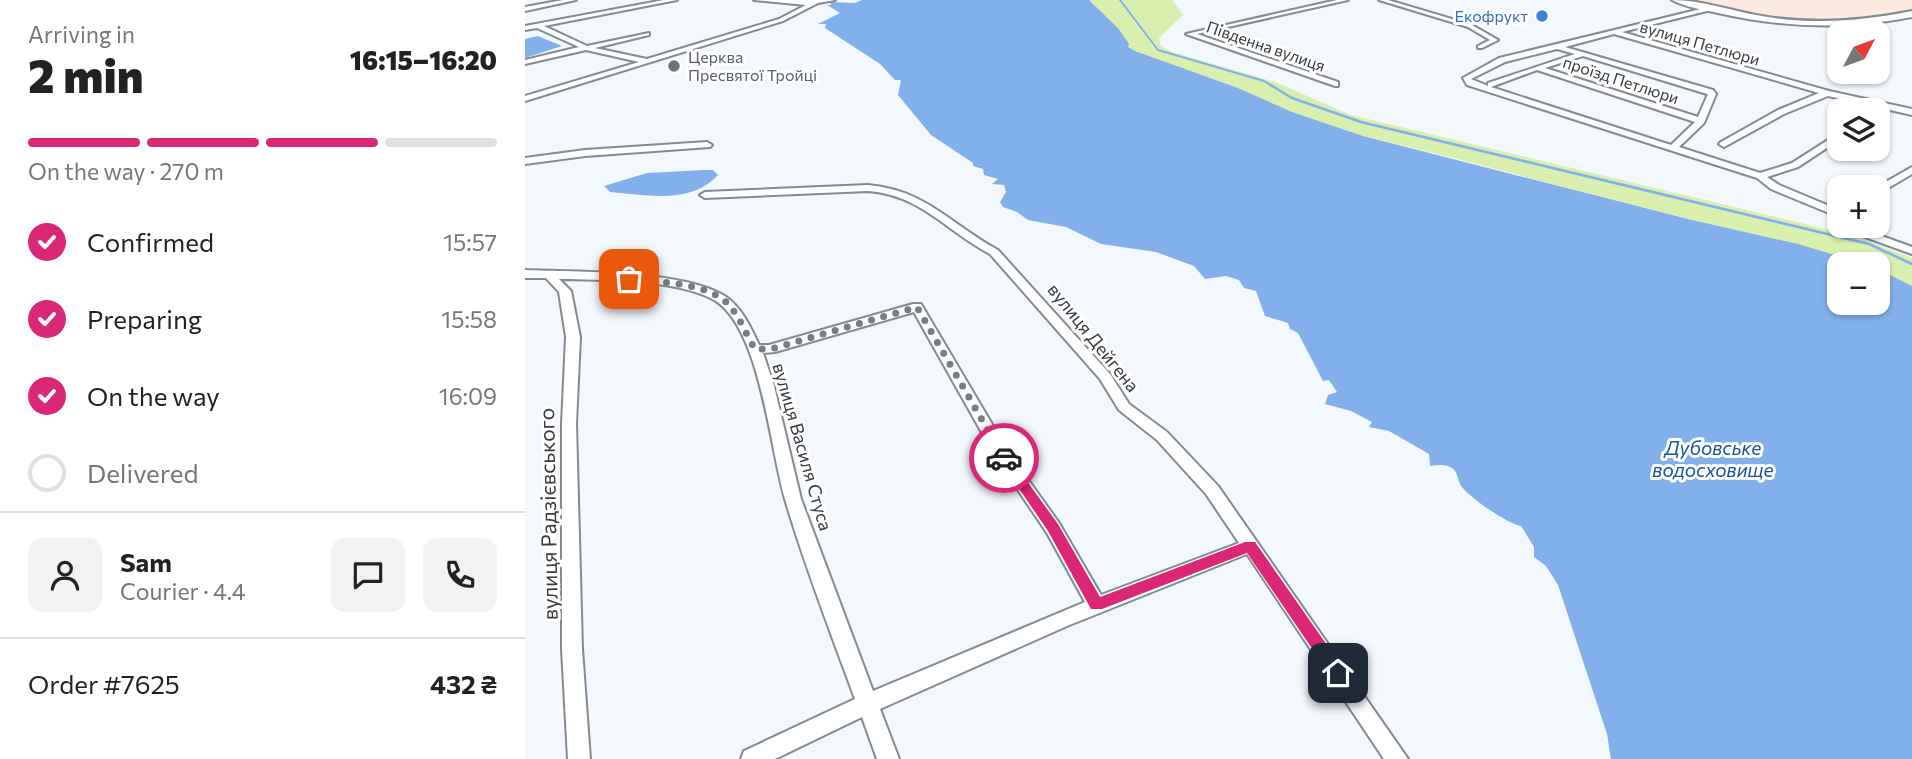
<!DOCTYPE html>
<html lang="en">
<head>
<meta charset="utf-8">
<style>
  :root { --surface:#fff; --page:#f2f2f2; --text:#222; --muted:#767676; --line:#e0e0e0; --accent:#db2777 }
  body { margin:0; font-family:Commissioner,sans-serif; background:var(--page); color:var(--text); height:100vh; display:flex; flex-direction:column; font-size:26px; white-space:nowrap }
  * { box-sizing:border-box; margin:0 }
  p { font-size:23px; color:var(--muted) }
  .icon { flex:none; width:38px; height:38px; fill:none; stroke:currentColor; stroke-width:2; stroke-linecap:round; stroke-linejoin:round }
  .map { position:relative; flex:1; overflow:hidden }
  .sheet { display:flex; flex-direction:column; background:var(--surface); width:525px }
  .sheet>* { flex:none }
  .needle { width:46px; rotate:49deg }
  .controls { position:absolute; left:1302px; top:21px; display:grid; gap:14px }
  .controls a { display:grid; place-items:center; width:63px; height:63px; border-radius:14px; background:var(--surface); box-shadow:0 2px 5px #0004; font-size:35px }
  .pin { position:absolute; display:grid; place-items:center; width:60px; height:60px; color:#fff; margin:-30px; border-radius:14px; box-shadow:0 4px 10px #0006 }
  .courier { position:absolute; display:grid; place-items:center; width:70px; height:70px; margin:-35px; border:5px solid #db2777; border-radius:50%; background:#fff; color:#222; box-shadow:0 2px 9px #0007 }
  .headline em { font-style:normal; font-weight:800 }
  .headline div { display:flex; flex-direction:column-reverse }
  .headline { display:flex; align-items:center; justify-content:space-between; height:119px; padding:0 28px }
  h1 { font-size:46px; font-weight:800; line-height:52px }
  .bar { display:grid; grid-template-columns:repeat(4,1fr); gap:10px 7px; align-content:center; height:84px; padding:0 28px }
  .bar i { height:9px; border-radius:5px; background:var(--line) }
  .bar .active { background:var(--accent) }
  .bar p { grid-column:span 4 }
  .line { display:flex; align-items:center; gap:18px; padding:0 28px; border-top:2px solid var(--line) }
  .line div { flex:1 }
  .round { display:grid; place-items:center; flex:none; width:74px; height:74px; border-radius:14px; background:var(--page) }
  ol { padding:0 28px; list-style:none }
  li { display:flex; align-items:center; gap:21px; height:77px }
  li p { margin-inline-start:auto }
  li .icon { padding:7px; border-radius:50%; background:var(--accent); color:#fff; stroke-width:4 }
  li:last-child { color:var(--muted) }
  li i { width:38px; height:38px; border:4px solid var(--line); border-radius:50% }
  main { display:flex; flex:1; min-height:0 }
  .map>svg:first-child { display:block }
</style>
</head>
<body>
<main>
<section class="sheet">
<div class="headline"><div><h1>2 min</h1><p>Arriving in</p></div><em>16:15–16:20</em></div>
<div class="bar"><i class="active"></i><i class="active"></i><i class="active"></i><i></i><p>On the way · 270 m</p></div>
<ol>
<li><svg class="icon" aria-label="check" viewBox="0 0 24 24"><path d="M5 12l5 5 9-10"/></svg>Confirmed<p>15:57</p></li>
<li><svg class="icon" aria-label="check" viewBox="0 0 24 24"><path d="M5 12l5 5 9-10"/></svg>Preparing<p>15:58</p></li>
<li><svg class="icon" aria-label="check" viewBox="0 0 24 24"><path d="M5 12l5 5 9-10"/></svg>On the way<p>16:09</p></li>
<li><i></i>Delivered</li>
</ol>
<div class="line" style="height:126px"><a class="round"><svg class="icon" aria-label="person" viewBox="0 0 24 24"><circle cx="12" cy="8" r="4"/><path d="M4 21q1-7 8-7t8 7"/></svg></a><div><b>Sam</b><p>Courier · 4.4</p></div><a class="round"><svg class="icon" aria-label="chat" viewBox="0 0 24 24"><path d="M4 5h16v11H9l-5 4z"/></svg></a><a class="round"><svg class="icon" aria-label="phone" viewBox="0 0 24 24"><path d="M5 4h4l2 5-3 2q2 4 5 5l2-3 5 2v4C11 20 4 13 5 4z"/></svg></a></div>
<div class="line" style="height:91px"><div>Order #7625</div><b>432 ₴</b></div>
</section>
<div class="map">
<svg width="1387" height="759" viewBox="0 0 1387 759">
  <rect width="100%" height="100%" fill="#f3f8fd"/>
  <polygon fill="#fce9e0" points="1160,0 1387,0 1387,9 1353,19 1283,23 1211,12"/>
  <path fill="#d8efad" d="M564,0H647L658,15L634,38L636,46L647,52L750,82L826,115L1272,222L1335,238L1387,258V286L1353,269V264C1326,264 1284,246 1255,240C1115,210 977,168 838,136L767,112L713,88L610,51L603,47L593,28Z"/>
  <g fill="#82b0ea">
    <path d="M337,0H564L593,28L604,44L603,47L610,51L713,88L767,112L838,136L1163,219L1273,244L1340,264H1314V303H1353V269L1387,286V759H1086L1082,734L1033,585L1021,566L1009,557V547L996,526C983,524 945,498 937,487C932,481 934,473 927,468C920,464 913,465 905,466L904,454L864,431L844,427L847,422L826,411L800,404L803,395L812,392L804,380L798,381L773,333L765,329L763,323L740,316L731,291L719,288L714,280L701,276L680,279L669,266L631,252L576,244L541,227L503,220L492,212L478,207L475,202L481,192L479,185L467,184L473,179L459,175L458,169L448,166V163L406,135L373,95L376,80H370L355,64L300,28L301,24H293L315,13L302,5H306L305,2L330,3Z"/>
    <polygon points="13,36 37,46 0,58 0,39"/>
    <path d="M179,170H188L193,175C165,205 123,195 85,192L79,186L122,173Z"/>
  </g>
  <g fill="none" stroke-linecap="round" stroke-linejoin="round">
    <polyline stroke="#82b0ea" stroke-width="2" points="595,0 633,50 739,81 747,86"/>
    <polyline stroke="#82b0ea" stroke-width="2.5" points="744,84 767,98 836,122 1344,244 1387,264"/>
    <defs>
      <g id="minor">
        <polygon points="38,0 51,0 0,11 0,7"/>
        <polygon points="139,0 152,0 19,26 62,46 124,33 124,35 70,48 122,59 254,19 281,5 229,0 310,0 293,3 258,21 0,101 0,96 114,62 61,50 0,64 0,60 54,47 12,28 0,30 0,26"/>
        <polygon points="812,0 823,0 672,34 813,82 813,86 810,86 661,34"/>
        <polygon points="854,0 863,0 947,25 973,40 957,48 953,48 953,46 965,40 943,27"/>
        <path d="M1184,7L1186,10L1097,32L1304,91L1387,109V115L1303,96L1259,114L1199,147L1194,144L1196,142L1253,110L1294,93L1089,34L1040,47L1188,90L1191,94L1179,123L1154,147L1235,173L1267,163L1314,133V140L1273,167L1242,177L1254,185L1314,210V226H1329L1387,247V254L1304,224V213L1246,189L1232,178L942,85L938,78L974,58ZM1032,49L1050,54L963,83V86L946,79L980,62ZM1058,56L1182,94H1183L1173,117L1020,68ZM1012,70L1170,122L1146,145L966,87Z"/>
        <polygon points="182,142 187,145 185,147 60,156 0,164 0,158 60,150"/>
        <polygon points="1387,167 1387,174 1353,194 1352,187"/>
        <path d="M343,185C401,190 425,224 473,250L585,374L604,404L642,432L693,486L883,759H859L722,554L542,626L355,709L374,759H352L337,717L250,759H216L219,751L330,699C306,633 280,567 260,499C245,449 236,331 191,301C155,279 77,280 34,279L46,291L55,337L51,424L57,649L65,759H43L37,649V424L41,337L34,292L21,278H0V270C50,272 161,270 201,297C217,308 226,328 234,345H244L388,304H396L484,453L534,523L576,595L714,543L681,494L632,440L594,410L575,379L465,254C421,231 396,195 343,191L180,198L175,195L180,192ZM389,312L470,456L522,533L560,602L348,691L276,499L249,386L238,353L250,352Z"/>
      </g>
      <path id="major" d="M1147,0C1177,0 1207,11 1237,16C1288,25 1337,21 1387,11V17C1321,30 1259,28 1193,13C1179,10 1160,7 1147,0Z"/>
    </defs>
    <use href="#minor" stroke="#838a92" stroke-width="4"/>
    <use href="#major" stroke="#838a92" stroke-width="4"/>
    <use href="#minor" fill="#fff" fill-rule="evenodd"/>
    <use href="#major" fill="#fff" fill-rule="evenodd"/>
  </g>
  <polygon fill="#db2777" points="479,454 483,455 533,524 575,597 720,542 730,542 818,668 821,673 818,678 813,680 807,678 722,553 577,609 566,609 523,531 473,458"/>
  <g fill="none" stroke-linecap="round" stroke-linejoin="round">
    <path stroke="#797d82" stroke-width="7" stroke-dasharray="0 12.6" d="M104,279C134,283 183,281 205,306C215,318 222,336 230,349H246L392,307L479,458"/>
  </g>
  <circle fill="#3f7fe0" stroke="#fff" stroke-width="2.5" cx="1017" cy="16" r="7"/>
  <circle fill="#6b7280" stroke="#fff" stroke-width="2.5" cx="149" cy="66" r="7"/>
  <g text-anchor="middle" stroke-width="6" stroke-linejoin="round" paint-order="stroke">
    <g font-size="16" fill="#366cbe" stroke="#fff" text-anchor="end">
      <text x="1003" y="22">Екофрукт</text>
    </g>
    <g font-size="16" fill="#383b3f" stroke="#fff">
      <text transform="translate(1175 43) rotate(16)" y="6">вулиця Петлюри</text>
      <text transform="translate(741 46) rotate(19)" y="6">Південна вулиця</text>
      <text transform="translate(1096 80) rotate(18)" y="6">проїзд Петлюри</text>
    </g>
    <g font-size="16" fill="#5b616d" stroke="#fff" text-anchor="start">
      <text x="163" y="63">Церква<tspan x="163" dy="18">Пресвятої Тройці</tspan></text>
    </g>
    <g font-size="18" fill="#383b3f" stroke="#fff">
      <text transform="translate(568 338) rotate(51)" y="6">вулиця Дейгена</text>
      <text transform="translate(277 447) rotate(74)" y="6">вулиця Василя Стуса</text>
    </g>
    <g font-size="19" font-style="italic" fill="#185499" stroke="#fff">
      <text x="1188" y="455">Дубовське<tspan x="1188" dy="22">водосховище</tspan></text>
    </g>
    <g font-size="21" fill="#383b3f" stroke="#fff">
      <text transform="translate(24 514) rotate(-91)" y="7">вулиця Радзієвського</text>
    </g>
  </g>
</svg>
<div class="controls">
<a><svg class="needle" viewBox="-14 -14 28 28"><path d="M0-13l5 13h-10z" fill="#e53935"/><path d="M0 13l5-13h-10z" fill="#767676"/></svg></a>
<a><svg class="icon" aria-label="layers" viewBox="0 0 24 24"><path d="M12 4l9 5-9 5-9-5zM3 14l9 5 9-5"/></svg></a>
<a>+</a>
<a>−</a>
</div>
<div class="pin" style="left:104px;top:279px;background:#ea580c"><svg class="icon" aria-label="bag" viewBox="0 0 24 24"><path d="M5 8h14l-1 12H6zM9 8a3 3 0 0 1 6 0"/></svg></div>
<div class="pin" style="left:813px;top:673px;background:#1f2937"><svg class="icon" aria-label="home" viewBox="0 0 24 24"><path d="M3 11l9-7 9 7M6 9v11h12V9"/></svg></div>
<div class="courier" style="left:479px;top:458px"><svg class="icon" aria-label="car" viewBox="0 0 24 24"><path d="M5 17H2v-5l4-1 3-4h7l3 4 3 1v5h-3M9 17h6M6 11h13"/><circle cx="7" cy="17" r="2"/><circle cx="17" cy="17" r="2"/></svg></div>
</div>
</main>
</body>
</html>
